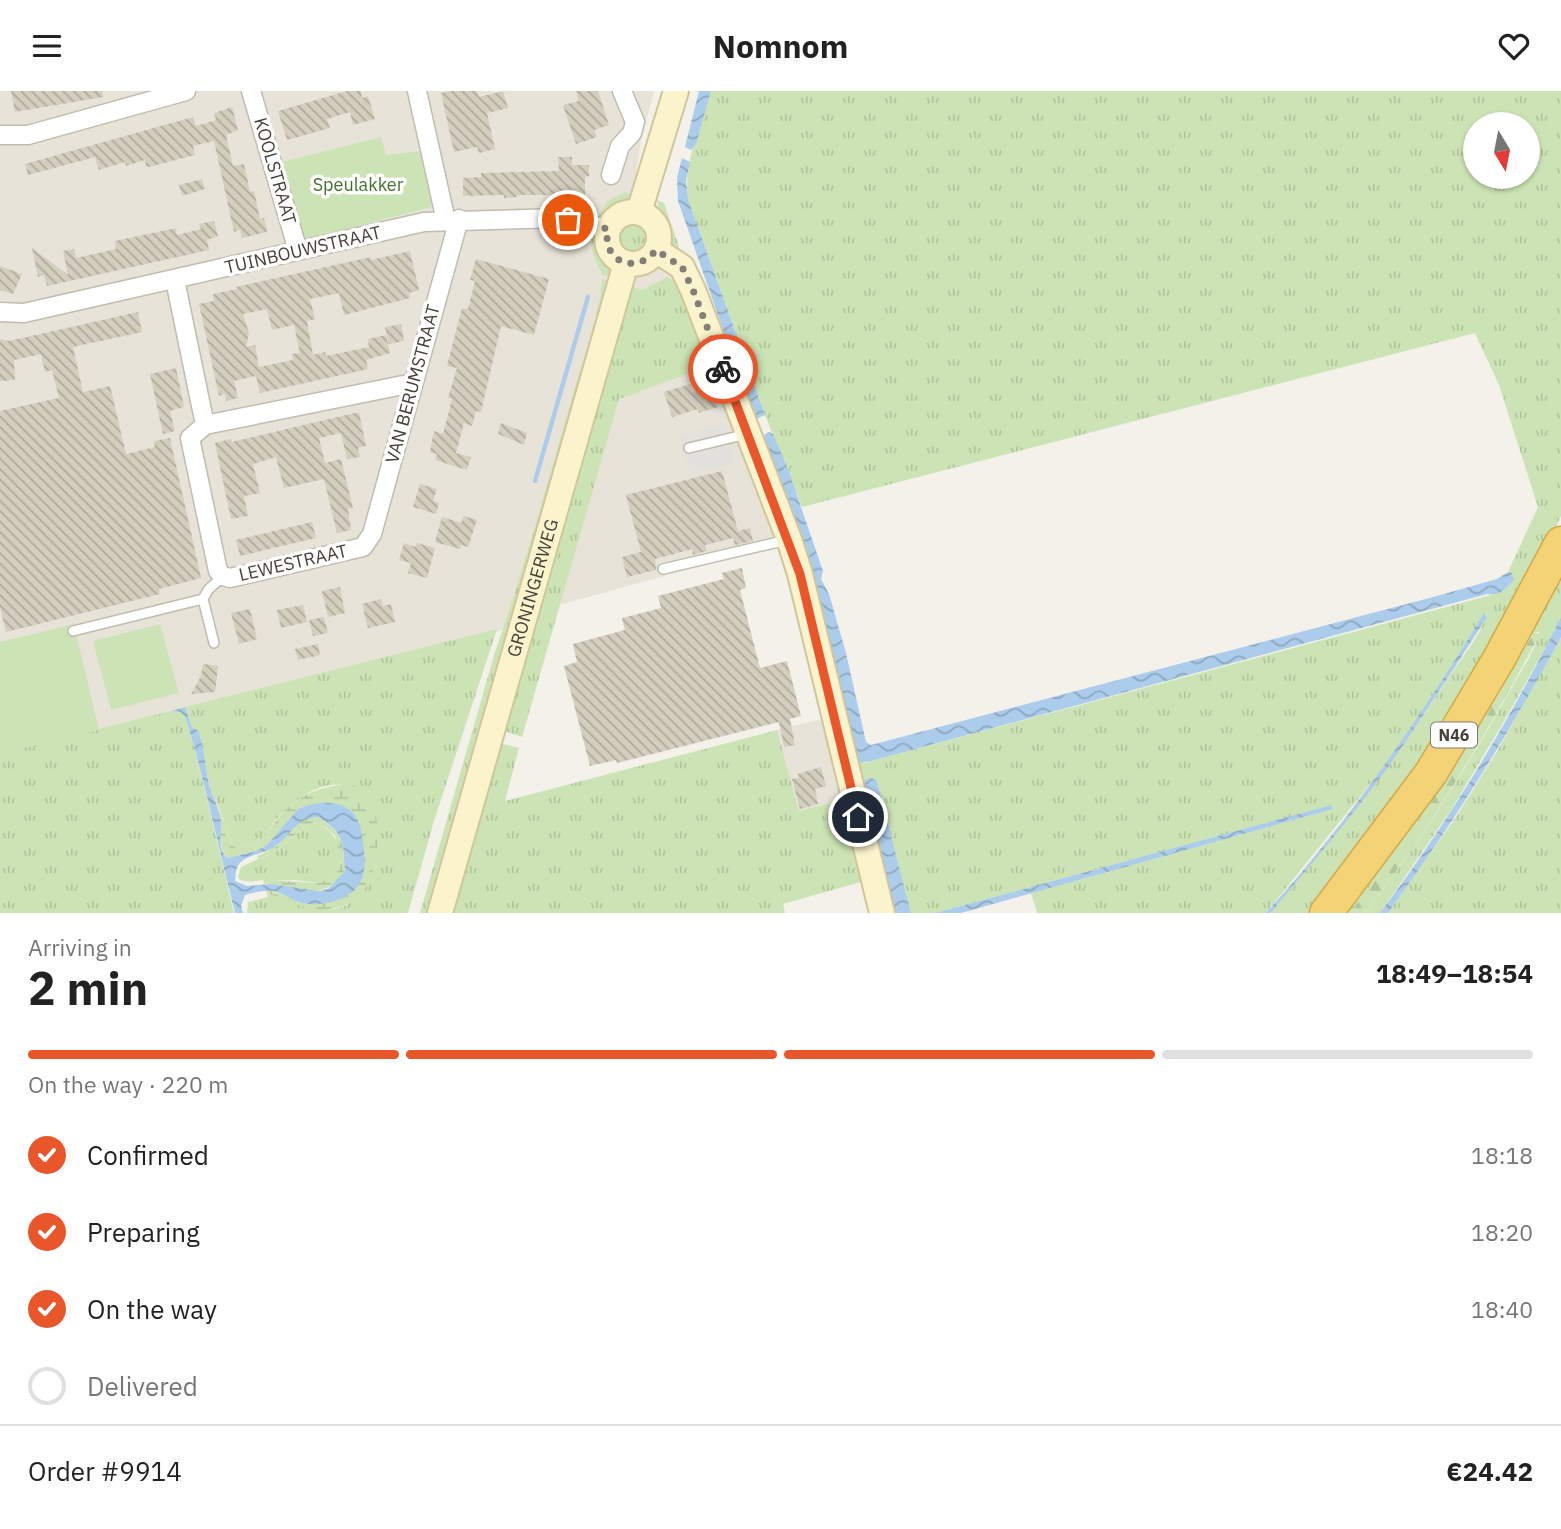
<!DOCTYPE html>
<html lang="en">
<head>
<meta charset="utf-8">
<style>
  :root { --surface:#fff; --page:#f6f6f6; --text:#222; --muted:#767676; --line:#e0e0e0; --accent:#e9562a }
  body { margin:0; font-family:"IBM Plex Sans",sans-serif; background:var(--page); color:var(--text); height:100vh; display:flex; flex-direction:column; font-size:26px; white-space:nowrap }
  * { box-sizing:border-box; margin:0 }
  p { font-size:23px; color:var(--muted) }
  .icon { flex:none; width:38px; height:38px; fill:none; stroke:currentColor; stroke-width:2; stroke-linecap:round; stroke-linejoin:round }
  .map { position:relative; height:822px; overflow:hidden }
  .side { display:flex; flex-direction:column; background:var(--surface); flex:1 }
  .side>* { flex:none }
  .needle { width:46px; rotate:170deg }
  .tools { position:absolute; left:1463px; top:21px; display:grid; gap:14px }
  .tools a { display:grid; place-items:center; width:77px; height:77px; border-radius:50%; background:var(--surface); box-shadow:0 2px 5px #0004; font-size:35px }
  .pin { position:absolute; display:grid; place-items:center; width:60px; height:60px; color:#fff; margin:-30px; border:4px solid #fff; border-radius:50%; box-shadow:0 2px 7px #0007 }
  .courier { position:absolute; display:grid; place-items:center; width:70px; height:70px; margin:-35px; border:5px solid #e9562a; border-radius:50%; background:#fff; color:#222; box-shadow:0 2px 9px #0007 }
  .summary em { font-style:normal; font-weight:700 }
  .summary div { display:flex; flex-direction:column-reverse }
  .summary { display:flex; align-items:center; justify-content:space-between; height:119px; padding:0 28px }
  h1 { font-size:46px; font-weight:700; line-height:52px }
  .bar { display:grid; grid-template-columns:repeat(4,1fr); gap:10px 7px; align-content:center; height:84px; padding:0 28px }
  .bar i { height:9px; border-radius:5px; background:var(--line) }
  .bar .selected { background:var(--accent) }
  .bar p { grid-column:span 4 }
  .line { display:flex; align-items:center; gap:18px; padding:0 28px; border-top:2px solid var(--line) }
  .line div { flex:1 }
  ol { padding:0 28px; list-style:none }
  li { display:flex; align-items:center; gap:21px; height:77px }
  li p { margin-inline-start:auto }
  li .icon { padding:7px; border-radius:50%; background:var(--accent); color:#fff; stroke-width:4 }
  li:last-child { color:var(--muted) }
  li i { width:38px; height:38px; border:4px solid var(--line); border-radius:50% }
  header { display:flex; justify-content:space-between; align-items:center; height:91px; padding:0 28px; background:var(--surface); font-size:32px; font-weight:700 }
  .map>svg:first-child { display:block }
</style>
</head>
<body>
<header><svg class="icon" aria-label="menu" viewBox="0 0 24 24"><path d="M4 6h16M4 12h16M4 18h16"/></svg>Nomnom<svg class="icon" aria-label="heart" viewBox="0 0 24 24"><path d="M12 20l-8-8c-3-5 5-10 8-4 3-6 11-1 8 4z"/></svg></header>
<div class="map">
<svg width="1561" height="822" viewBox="0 0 1561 822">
  <defs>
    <pattern id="grass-tufts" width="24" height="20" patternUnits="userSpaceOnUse" patternTransform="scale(1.75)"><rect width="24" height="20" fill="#cce4b5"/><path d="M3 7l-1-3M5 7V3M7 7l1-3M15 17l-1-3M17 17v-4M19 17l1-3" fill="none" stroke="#b1c59c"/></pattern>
    <pattern id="forest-firs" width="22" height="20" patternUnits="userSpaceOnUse" patternTransform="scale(1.75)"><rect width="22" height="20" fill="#cce4b5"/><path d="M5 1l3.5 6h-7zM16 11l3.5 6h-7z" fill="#b1c59c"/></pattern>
    <pattern id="wetland-marsh" width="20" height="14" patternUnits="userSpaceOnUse" patternTransform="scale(1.75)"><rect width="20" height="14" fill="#cce4b5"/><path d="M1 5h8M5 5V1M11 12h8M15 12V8" fill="none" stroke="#b1c59c"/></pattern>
    <pattern id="water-waves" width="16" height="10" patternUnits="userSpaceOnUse" patternTransform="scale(1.75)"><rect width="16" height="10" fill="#abcceb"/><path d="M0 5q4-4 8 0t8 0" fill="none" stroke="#8da7bf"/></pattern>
    <pattern id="building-back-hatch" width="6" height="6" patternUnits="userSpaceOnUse" patternTransform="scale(1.75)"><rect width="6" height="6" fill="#d4cebf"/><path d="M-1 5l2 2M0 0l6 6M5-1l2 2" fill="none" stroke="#aea99c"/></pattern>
  </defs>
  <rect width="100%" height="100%" fill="#f3f1e9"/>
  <g fill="#e7e3d8">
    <polygon points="0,0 654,0 641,50 633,104 622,118 603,128 598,152 610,179 639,184 668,175 689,202 780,453 559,514 469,553 0,666"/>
    <polygon points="822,628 841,709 799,720 777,639"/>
  </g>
  <g fill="url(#grass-tufts)" fill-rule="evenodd">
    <path d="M711,0H1561V425L1534,484L1469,603L1314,822H1270C1332,748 1393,673 1445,592C1459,570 1478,548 1487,524L1484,523L1428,613L1387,672L1266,822H1037L1031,802L1333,718V714L935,822H911L877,690L861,693L857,670L864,672L871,670L1491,504L1510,481H1508L1538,416L1499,294L1475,242L802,416L765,324L688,108C683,72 701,34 711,0ZM1475,33H1528V86H1475Z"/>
    <path d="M625,101L633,104C625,118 611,126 595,130L607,110Z"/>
    <polygon points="657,109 664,112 679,156 675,161 661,129"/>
    <circle cx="634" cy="148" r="18"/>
    <path d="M590,145C602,153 610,170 610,185L603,184C595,171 591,160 590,145Z"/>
    <polygon points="667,186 687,199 715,273 619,308 522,646 504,640 623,220 633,196 642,199"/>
    <path d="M602,188L610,190L433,822H420L495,561C524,478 547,392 572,307C581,274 601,221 602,188Z"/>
    <path d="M1561,472V526L1551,547L1503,632L1451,719L1380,822H1365C1420,752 1468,675 1511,598C1520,581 1536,559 1539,541H1534C1512,574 1496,610 1476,643C1438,705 1395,765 1350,822H1338Z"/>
    <path d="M497,538L434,730L408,822H247L248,811L268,806L266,800H269L271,804C286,808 310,819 324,819C382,819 386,739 365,701C359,699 351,695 344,694C316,690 291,712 274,731C268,739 265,746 257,753L259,759L256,760L254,754L238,758L229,752L226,735L210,696L202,662L201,646L192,637L185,616Z"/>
    <polygon points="1561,546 1561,822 1388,822 1454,729 1499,657"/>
    <path d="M171,620L180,621L185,625C204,690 218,756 234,822H0V643L3,662Z"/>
    <polygon points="777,639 799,720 841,709 861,791 783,813 785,822 447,822 500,652 519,657 505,710"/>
    <path d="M309,732C336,733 346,762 336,784L319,792L294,789L267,790L268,793H264L263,789L249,791L240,789L238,786L241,776L258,768L257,765L260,764L262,767L278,759Z"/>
  </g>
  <path fill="url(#forest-firs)" d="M1534,541L1540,543C1488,640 1433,735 1365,822H1350L1428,716L1475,645Z"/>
  <g fill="url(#wetland-marsh)">
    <path d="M343,693C351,694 358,695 364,700C386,720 380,789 358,806C349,814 334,819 322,819C304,820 288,808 271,804L269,800L288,804L296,810L345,806L359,732L305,715L298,718L266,755L259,759L257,753C265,746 268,739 275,731C296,705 311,699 343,693Z"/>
    <path d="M218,718L226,735L229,752L238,758L254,754L256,760L228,767C216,756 221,733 218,718Z"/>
    <path d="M318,726C344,744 343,750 345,780C322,813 301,796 268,793L267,789L319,792L336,784L340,772L335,745L327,737L314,732L305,735L278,759L261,767L260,764L277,755L302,728Z"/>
  </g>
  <g fill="#cce4b5">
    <polygon points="381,46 386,64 420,60 432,116 303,149 282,71"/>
    <polygon points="74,533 99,639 2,662 0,643 0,551"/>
    <polygon points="160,533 179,602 111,619 93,550"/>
  </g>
  <polygon fill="#e2e1dd" points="726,333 735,371 689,382 680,344"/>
  <g fill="url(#water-waves)" fill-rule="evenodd">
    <polygon points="699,0 711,0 696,53 691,59 685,56"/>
    <polygon points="682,67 690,71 686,90 688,108 765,324 756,328 752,321 678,110 677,86"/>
    <path d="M769,341L773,343L789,381L823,480L821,488L829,503L846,562L866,651L871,654L1437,505L1497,488L1508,481L1512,482L1514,489C1505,497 1502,505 1487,503L871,670L859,672L811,475L764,347L765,343Z"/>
    <path d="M1484,522L1487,526C1455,576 1423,626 1389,675C1353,724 1313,771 1274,818L1270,822H1266C1349,730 1420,628 1484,522Z"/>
    <path d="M1561,526V546C1509,643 1452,734 1388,822H1380C1449,730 1510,629 1561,526Z"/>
    <path d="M185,616L192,637L198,639C204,653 205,677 209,693C213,706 219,717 221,731C222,743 216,758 228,767L256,760L266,755L298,718C316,710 344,707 356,726C361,734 362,744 363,752C367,774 366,796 343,807C329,813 311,816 296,810C287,806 282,801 271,800C263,799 253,802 245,804L241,815L243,822H235C218,756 205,690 185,625L180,621L171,620ZM318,726C345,743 343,751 345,780L328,798L319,800L271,793L247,795L235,790C236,783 235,775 242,770C249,764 264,762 273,757C291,746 294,727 318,726Z"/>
    <polygon points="872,687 877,690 911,822 893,822 861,693 864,689"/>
    <polygon points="1332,714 1333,718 961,822 935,822"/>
  </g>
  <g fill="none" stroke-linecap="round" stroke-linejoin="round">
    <polyline stroke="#abcceb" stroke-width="4.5" points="535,390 588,206"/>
  </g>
  <g fill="url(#building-back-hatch)" fill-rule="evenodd">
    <polygon points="11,0 102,0 103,6 15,21"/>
    <polygon points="347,0 361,0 362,7 368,5 375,28 353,34 350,21 327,28 330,37 287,49 278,20"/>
    <polygon points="451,0 477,0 479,6 503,0 508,17 487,22 495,58 479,62 477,56 454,61 441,2"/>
    <polygon points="576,0 598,0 609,34 594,39 597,46 576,53 563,14 579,10"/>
    <polygon points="232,16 238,39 226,44 233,75 244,73 250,101 254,100 260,128 264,127 267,141 242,147 240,139 234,141 214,50 193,55 195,64 149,76 146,75 145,69 126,75 125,71 99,79 95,66 28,84 25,73 193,26 196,35 216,29 214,22"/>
    <polygon points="558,66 572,66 572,74 589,74 589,85 585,86 585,104 517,104 517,106 504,107 504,104 463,105 463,87 481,86 481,82 559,80"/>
    <polygon points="202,88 205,98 182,105 179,94"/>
    <polygon points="214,130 218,145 207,149 209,159 47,195 44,184 38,186 32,157 68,184 63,160 74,158 76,167 116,158 115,150 176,137 177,144 201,138 199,133"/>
    <path d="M410,160L419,199L409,202L410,207L344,224L339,202L310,208L315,228L307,230L313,264L325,261L326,265L369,256L368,248L386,244L390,262L366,269L368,278L260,302L256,285L234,290L238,307L226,310L225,303L219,305L199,213L214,210L213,203L237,198L236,196L371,166V169ZM267,218L272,239L294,234L300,262L292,263L293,269L259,276L255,254L246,256L249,242L243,223Z"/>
    <polygon points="476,168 549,188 534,244 501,235 481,321 476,320 472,335 464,332 456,362 471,366 467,379 435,369 437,363 430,361 434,340 443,343 452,308 448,307 457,277 447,275 462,217 468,218 475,190 470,189"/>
    <polygon points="0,175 22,183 13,203 0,199"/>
    <polygon points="138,221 142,241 73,256 83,301 110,295 126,363 155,356 154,350 170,347 201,487 159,498 160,503 6,541 0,516 0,320 59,307 52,279 45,281 41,263 14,269 15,289 0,290 0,248 9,250"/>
    <polygon points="401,233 404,250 389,253 385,236"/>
    <polygon points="176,277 184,316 170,320 175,340 163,343 150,283"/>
    <polygon points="690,293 692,301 711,295 718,316 699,322 698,318 672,326 664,301"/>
    <polygon points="359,321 366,355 358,357 360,366 347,368 341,342 319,347 325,372 341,368 353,417 348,418 351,439 337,442 324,388 284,397 276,366 253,373 260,402 244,405 248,425 231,428 215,352 231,348 232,351"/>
    <polygon points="501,332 527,342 524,354 498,343"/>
    <polygon points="722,380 738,440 750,437 753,450 735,454 733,447 705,454 707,460 696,463 693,464 692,458 655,468 656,479 627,486 622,466 641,461 626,404"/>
    <polygon points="420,393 437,398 433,410 439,412 436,423 413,416"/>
    <polygon points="464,425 477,429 468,456 461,454 460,458 435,451 442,426 461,432"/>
    <polygon points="312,431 316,447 240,465 236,449"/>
    <polygon points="404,452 415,456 417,452 435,457 427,487 408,482 411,472 399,469"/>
    <polygon points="742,477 746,497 740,499 760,577 787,570 801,625 790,628 795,654 784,656 779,631 617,672 616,669 590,675 564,575 577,571 573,553 625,539 622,527 661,517 658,505 724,488 722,482"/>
    <polygon points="340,496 345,522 328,526 322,500"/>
    <polygon points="381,508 383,515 391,513 395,531 368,537 362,513"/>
    <polygon points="303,514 307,531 281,537 277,519"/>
    <polygon points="250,518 257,548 239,553 231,522"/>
    <polygon points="324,526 328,542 313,545 309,529"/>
    <polygon points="318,553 320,564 298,569 295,558"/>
    <polygon points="203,573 218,575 215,601 191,603 201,585"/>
    <polygon points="821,676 826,695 815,698 818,713 800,718 792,688 799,687 798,683"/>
  </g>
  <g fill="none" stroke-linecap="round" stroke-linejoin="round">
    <defs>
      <g id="lane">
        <polyline points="689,357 747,343"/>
        <polyline points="663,478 787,449"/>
        <polyline points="73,540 203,508"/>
        <polyline points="214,552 203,508 208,499 223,485"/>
      </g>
      <g id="street">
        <polyline points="251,0 298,160"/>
        <polyline points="417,0 446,130"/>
        <polyline points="0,44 28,44 186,0"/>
        <polyline points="611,84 620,55 632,42 635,31 622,0"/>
        <polyline points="175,189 205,334 190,347 218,480 223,485 230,487 363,456 372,443 459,128"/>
        <polyline points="0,221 24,222 424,131 560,127 608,138"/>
        <polyline points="205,334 413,292"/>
      </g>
      <g id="secondary">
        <circle cx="633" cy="147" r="26"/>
        <polyline points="639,121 676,0"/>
        <polyline points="656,159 682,176 693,199 789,448 800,483 882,822"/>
        <path id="s1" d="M440,822L626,172"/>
      </g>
      <polyline id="highway" points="1326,822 1431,682 1499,568 1561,452"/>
    </defs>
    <use href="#lane" stroke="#c1bcaf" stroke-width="12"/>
    <use href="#street" stroke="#c1bcaf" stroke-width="21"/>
    <use href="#secondary" stroke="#cfc69c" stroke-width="28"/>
    <use href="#highway" stroke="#d2a945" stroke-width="35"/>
    <use href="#lane" stroke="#fff" stroke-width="9"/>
    <use href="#street" stroke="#fff" stroke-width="18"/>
    <use href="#secondary" stroke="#fbf3cc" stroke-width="24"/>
    <use href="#highway" stroke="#f3d375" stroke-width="32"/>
  </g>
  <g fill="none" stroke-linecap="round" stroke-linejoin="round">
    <path stroke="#837f76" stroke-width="7" stroke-dasharray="0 12.6" d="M568,129L608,138C601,170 636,185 656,159L682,176L693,199L723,278"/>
    <polyline stroke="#e9562a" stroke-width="9" points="723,278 800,483 858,726"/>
  </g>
  <g text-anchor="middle" stroke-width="7" stroke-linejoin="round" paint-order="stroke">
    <rect fill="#fff" stroke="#7e7b74" stroke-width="2" x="1431" y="631.5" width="46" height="25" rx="5"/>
    <g font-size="16" font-weight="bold" fill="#474238">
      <text x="1454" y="650">N46</text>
    </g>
    <g font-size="18" fill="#474238" stroke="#fff">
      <text transform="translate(275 80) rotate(74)" y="6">KOOLSTRAAT</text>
      <text transform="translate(303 159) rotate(-13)" y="6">TUINBOUWSTRAAT</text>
      <text transform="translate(413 293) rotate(-75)" y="6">VAN BERUMSTRAAT</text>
      <text transform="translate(293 472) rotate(-13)" y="6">LEWESTRAAT</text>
      <text dy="6" stroke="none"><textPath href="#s1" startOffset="338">GRONINGERWEG</textPath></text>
    </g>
    <g font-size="18" fill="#44742f" stroke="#fff">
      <text x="358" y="100">Speulakker</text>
    </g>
  </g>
</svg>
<div class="tools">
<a><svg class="needle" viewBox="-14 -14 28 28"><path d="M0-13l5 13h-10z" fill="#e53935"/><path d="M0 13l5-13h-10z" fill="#767676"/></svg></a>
</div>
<div class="pin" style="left:568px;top:129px;background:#ea580c"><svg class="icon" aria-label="bag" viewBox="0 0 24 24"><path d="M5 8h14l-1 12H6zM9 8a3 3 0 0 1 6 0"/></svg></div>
<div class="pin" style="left:858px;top:726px;background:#1f2937"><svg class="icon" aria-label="home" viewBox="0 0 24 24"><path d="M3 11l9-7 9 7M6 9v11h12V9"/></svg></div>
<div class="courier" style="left:723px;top:278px"><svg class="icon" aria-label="bike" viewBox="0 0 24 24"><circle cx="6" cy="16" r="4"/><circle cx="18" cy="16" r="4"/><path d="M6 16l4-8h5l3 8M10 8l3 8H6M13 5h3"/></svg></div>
</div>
<section class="side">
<div class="summary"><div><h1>2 min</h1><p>Arriving in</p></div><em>18:49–18:54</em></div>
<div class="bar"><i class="selected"></i><i class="selected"></i><i class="selected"></i><i></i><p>On the way · 220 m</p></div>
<ol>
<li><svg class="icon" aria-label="check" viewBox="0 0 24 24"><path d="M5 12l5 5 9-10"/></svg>Confirmed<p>18:18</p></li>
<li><svg class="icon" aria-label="check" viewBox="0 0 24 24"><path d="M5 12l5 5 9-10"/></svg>Preparing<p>18:20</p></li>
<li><svg class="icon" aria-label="check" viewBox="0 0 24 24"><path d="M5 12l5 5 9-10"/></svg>On the way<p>18:40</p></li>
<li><i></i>Delivered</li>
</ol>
<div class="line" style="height:91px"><div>Order #9914</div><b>€24.42</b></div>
</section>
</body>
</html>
